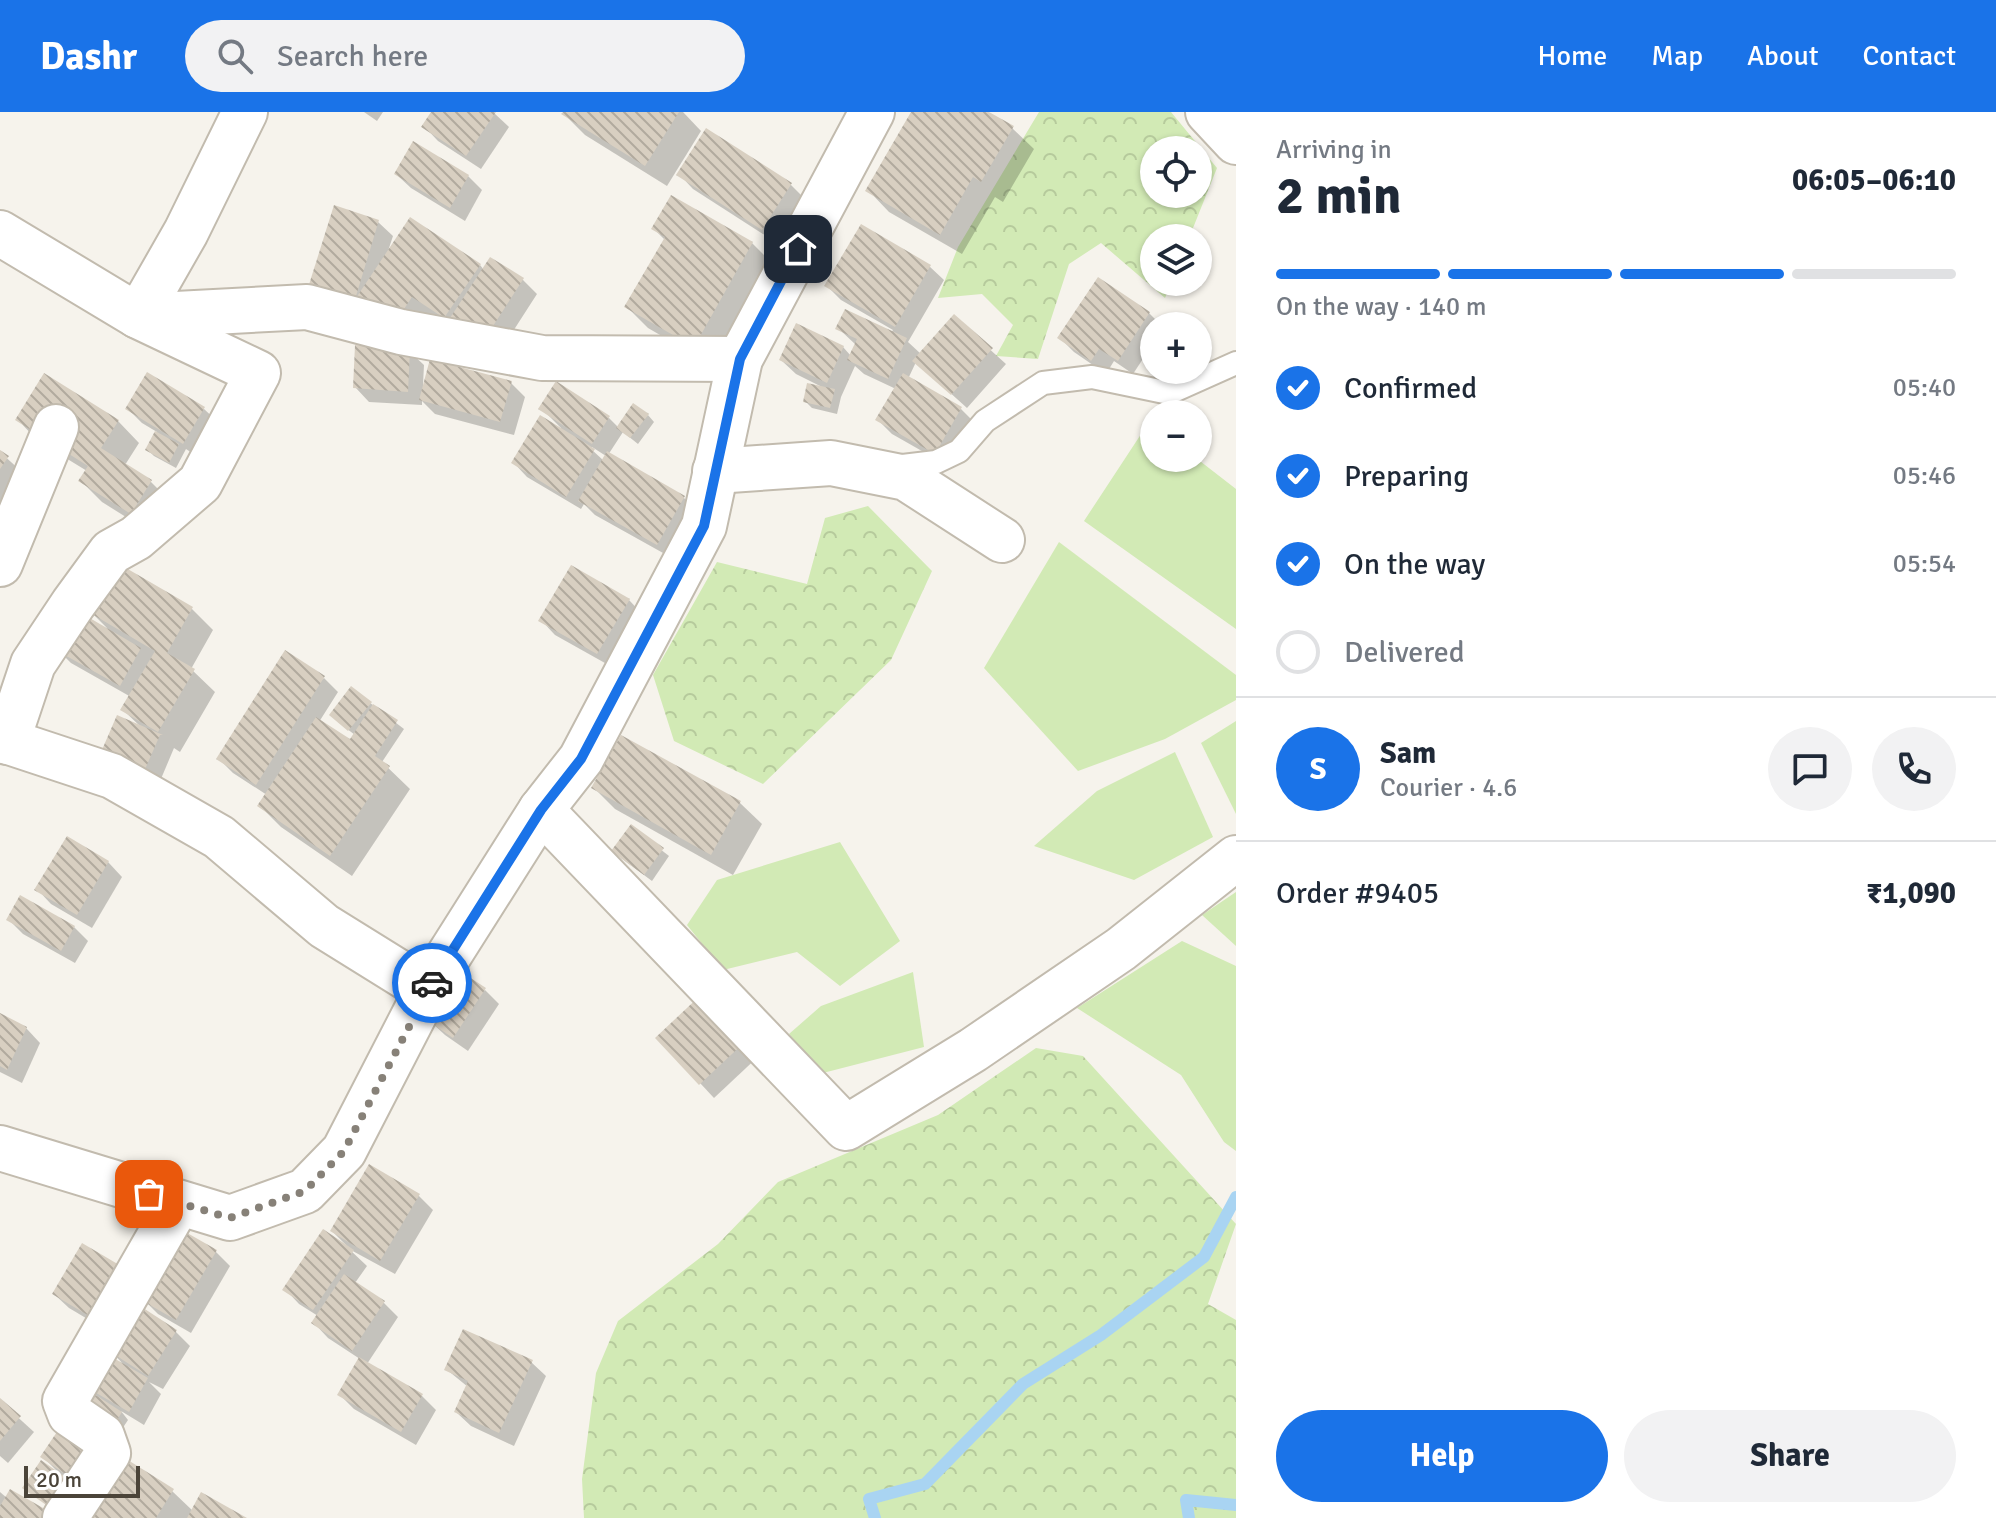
<!DOCTYPE html>
<html lang="en">
<head>
<meta charset="utf-8">
<style>
  :root { --surface:#fff; --page:#f2f2f3; --text:#1f2937; --muted:#747a83; --line:#e0e1e3; --accent:#1a73e8 }
  body { margin:0; font-family:Signika,sans-serif; background:var(--page); color:var(--text); height:100vh; display:flex; flex-direction:column; font-size:30px; white-space:nowrap }
  * { box-sizing:border-box; margin:0 }
  p { font-size:26px; color:var(--muted) }
  .icon { flex:none; width:44px; height:44px; fill:none; stroke:currentColor; stroke-width:2; stroke-linecap:round; stroke-linejoin:round }
  .map { position:relative; flex:1; overflow:hidden }
  .drawer { display:flex; flex-direction:column; background:var(--surface); width:760px }
  .drawer>* { flex:none }
  .controls { position:absolute; left:1140px; top:24px; display:grid; gap:16px }
  .controls a { display:grid; place-items:center; width:72px; height:72px; border-radius:50%; background:var(--surface); box-shadow:0 2px 6px #0004; font-size:40px }
  .scale { position:absolute; left:24px; bottom:20px; width:116px; box-sizing:border-box; padding-left:8px; border:4px solid #4b4439; border-top:0; font-size:22px; line-height:28px; white-space:nowrap; color:#4b4439; -webkit-text-stroke:6px #fff; paint-order:stroke }
  .pin { position:absolute; display:grid; place-items:center; width:68px; height:68px; color:#fff; margin:-34px; border-radius:16px; box-shadow:0 4px 12px #0006 }
  .courier { position:absolute; display:grid; place-items:center; width:80px; height:80px; margin:-40px; border:6px solid #1a73e8; border-radius:50%; background:#fff; color:#222; box-shadow:0 2px 10px #0007 }
  .head em { font-style:normal; font-weight:700 }
  .head div { display:flex; flex-direction:column-reverse }
  .head { display:flex; align-items:center; justify-content:space-between; height:136px; padding:0 40px }
  h1 { font-size:52px; font-weight:700; line-height:60px }
  .bar { display:grid; grid-template-columns:repeat(4,1fr); gap:12px 8px; align-content:center; height:96px; padding:0 40px }
  .bar i { height:10px; border-radius:6px; background:var(--line) }
  .bar .active { background:var(--accent) }
  .bar p { grid-column:span 4 }
  .line { display:flex; align-items:center; gap:20px; padding:0 40px; border-top:2px solid var(--line) }
  .line div { flex:1 }
  .round { display:grid; place-items:center; flex:none; width:84px; height:84px; border-radius:42px; background:var(--page) }
  ol { padding:0 40px; list-style:none }
  li { display:flex; align-items:center; gap:24px; height:88px }
  li p { margin-inline-start:auto }
  li .icon { padding:8px; border-radius:50%; background:var(--accent); color:#fff; stroke-width:4 }
  li:last-child { color:var(--muted) }
  li i { width:44px; height:44px; border:4px solid var(--line); border-radius:50% }
  .cta { display:flex; gap:16px; margin-top:auto; padding:16px 40px }
  .cta a { flex:1; height:92px; border-radius:48px; background:var(--accent); color:#fff; font-size:32px; font-weight:700; line-height:92px; text-align:center }
  .cta a+a { background:var(--page); color:var(--text) }
  header { display:flex; align-items:center; gap:48px; box-sizing:border-box; height:112px; padding:0 40px; background:var(--accent); color:#fff }
  header strong { font-size:38px }
  nav { display:flex; gap:44px; margin-inline-start:auto; font-size:28px }
  .search { width:560px; height:72px; background:var(--page); display:flex; align-items:center; gap:20px; box-sizing:border-box; padding:0 28px; border-radius:44px; color:var(--muted); font-size:30px }
  main { display:flex; flex:1; min-height:0 }
  .map>svg:first-child { display:block }
</style>
</head>
<body>
<header>
<strong>Dashr</strong>
<div class="search"><svg class="icon" aria-label="search" viewBox="0 0 24 24"><circle cx="10" cy="10" r="6"/><path d="M15 15l6 6"/></svg>Search here</div>
<nav><a>Home</a><a>Map</a><a>About</a><a>Contact</a></nav>
</header>
<main>
<div class="map">
<svg width="1236" height="1406" viewBox="0 0 1236 1406">
  <defs>
    <pattern id="forest-crowns" width="20" height="18" patternUnits="userSpaceOnUse" patternTransform="scale(2)"><rect width="20" height="18" fill="#d2eab5"/><path d="M2 6a3 3 0 1 1 6 0M12 15a3 3 0 1 1 6 0" fill="none" stroke="#b6ca9c"/></pattern>
    <pattern id="building-back-hatch" width="6" height="6" patternUnits="userSpaceOnUse" patternTransform="scale(2)"><rect width="6" height="6" fill="#d8cfc1"/><path d="M-1 5l2 2M0 0l6 6M5-1l2 2" fill="none" stroke="#b1aa9e"/></pattern>
  </defs>
  <rect width="100%" height="100%" fill="#f6f3ec"/>
  <g fill="#d2eab5">
    <polygon points="1149,310 1154,314 1154,346 1196,346 1236,377 1236,517 1084,409"/>
    <polygon points="1059,430 1236,563 1236,588 1165,627 1078,659 984,556"/>
    <polygon points="1236,609 1236,702 1201,631"/>
    <polygon points="1175,640 1213,725 1134,768 1034,734 1097,679"/>
    <polygon points="840,730 900,829 840,874 797,840 723,858 687,813 717,768"/>
    <polygon points="1236,780 1236,834 1202,803"/>
    <polygon points="1182,829 1236,854 1236,1039 1224,1030 1181,963 1077,896"/>
    <polygon points="913,860 924,935 819,962 789,922 821,894"/>
  </g>
  <g fill="url(#forest-crowns)" fill-rule="evenodd">
    <path d="M1039,0H1171L1217,56L1189,126H1154V170H1172L1165,186L1101,131L1069,152L1038,247L996,244L1013,213L982,182L938,186L958,135ZM1198,38V82H1154V38Z"/>
    <polygon points="868,394 932,459 891,548 763,672 674,629 653,563 717,450 807,472 825,406"/>
    <polygon points="1036,936 1083,944 1236,1112 1208,1192 1236,1208 1236,1406 584,1406 582,1367 596,1261 618,1209 718,1132 778,1070 938,1003"/>
  </g>
  <g fill="#0003" fill-rule="evenodd">
    <polygon points="364,0 383,0 377,9"/>
    <polygon points="434,0 493,0 509,15 481,57 438,29 424,14"/>
    <polygon points="565,0 683,0 701,19 667,74 585,23 564,2"/>
    <polygon points="913,0 985,0 1012,16 1034,37 1003,90 995,85 962,142 889,100 868,78"/>
    <polygon points="707,19 791,73 805,87 777,131 693,77 679,62"/>
    <polygon points="396,62 468,64 482,78 465,109 411,76"/>
    <polygon points="378,110 393,124 388,139 480,153 484,158 490,147 523,168 537,182 499,241 324,193"/>
    <polygon points="654,117 752,131 774,153 715,255 648,216 627,195 665,128"/>
    <polygon points="929,154 944,168 908,230 921,242 954,205 1006,252 967,296 916,250 908,267 961,297 975,311 950,355 892,322 878,308 896,277 864,262 855,254 841,285 837,302 812,296 805,289 820,274 796,262 781,248 843,235 851,244 856,233 838,216 891,221 893,218 841,188 826,173"/>
    <polygon points="1098,168 1149,201 1162,214 1154,214 1154,230 1133,262 1114,249 1106,262 1074,240 1060,226"/>
    <polygon points="409,239 424,253 423,273 511,271 525,285 514,323 435,302 422,289 422,293 369,290 355,275"/>
    <polygon points="147,263 204,297 219,311 198,345 186,337 176,356 154,344 148,338 157,320 142,311 128,297"/>
    <path d="M541,296L609,306L618,315L648,303L654,310L638,332L623,320L608,343L684,386L698,400L672,446L595,403L584,392L581,397L527,365L513,350L561,316ZM592,335L606,344L604,349L591,337Z"/>
    <polygon points="17,307 118,309 139,331 125,353 151,370 172,391 153,422 102,390 81,369 87,359 38,329"/>
    <polygon points="0,340 22,360 0,393"/>
    <polygon points="629,488 643,503 612,555 555,523 541,508"/>
    <polygon points="88,497 192,497 213,518 191,557 215,580 180,640 174,636 147,700 141,615 123,598 131,585 71,551 56,536 108,517"/>
    <polygon points="324,566 338,580 319,610 357,635 355,623 338,610 352,577 404,617 382,650 410,677 352,764 281,715 260,694 267,683 233,661 219,647"/>
    <polygon points="622,626 740,691 762,712 733,763 615,697 594,676"/>
    <polygon points="632,715 669,744 652,769 621,746"/>
    <polygon points="108,750 122,765 92,816 51,792 37,777"/>
    <polygon points="9,808 74,815 88,829 75,851 23,822"/>
    <polygon points="485,878 499,892 468,939 445,923 430,909"/>
    <polygon points="719,896 762,941 714,986 700,971"/>
    <polygon points="0,904 26,916 40,931 22,971 0,960"/>
    <polygon points="418,1083 433,1098 395,1162 349,1137 367,1154 355,1171 384,1191 398,1205 367,1252 422,1284 436,1298 416,1333 354,1297 340,1283 360,1247 328,1226 314,1211 318,1204 299,1192 285,1177 346,1133 332,1119"/>
    <polygon points="82,1133 106,1218 69,1196 54,1182"/>
    <polygon points="216,1140 230,1154 191,1221 158,1202 144,1188"/>
    <polygon points="134,1193 176,1220 190,1234 163,1277 149,1270 161,1282 144,1313 121,1299 128,1308 114,1329 98,1285 88,1275 125,1254 107,1235"/>
    <polygon points="531,1250 546,1264 514,1334 471,1314 456,1300 468,1275 446,1257"/>
    <polygon points="0,1289 34,1320 8,1351 0,1344"/>
    <polygon points="43,1345 172,1379 193,1399 243,1406 65,1406 24,1376 58,1360"/>
    <polygon points="0,1380 7,1386 0,1406"/>
  </g>
  <g fill="none" stroke-linecap="round" stroke-linejoin="round">
    <g stroke="#a9d4f2" stroke-width="12">
      <polyline points="875,1406 869,1387 925,1372 1023,1272 1101,1223 1204,1145 1236,1085"/>
      <polyline points="1189,1406 1186,1388 1236,1393"/>
    </g>
  </g>
  <g fill="url(#building-back-hatch)">
    <polygon points="431,0 496,0 466,44 421,15"/>
    <polygon points="563,0 679,0 645,54 561,2"/>
    <polygon points="911,0 989,0 1014,14 981,70 973,65 940,123 865,79"/>
    <polygon points="706,16 792,71 762,118 676,63"/>
    <polygon points="413,29 469,63 450,96 394,62"/>
    <polygon points="671,83 753,130 694,235 624,195 665,125 651,117"/>
    <polygon points="334,93 379,108 353,194 307,179"/>
    <polygon points="410,105 481,152 444,206 412,185 394,212 356,186"/>
    <polygon points="861,112 931,153 895,215 824,174"/>
    <polygon points="490,145 524,166 484,228 450,206"/>
    <polygon points="1098,165 1150,200 1118,249 1099,237 1091,249 1057,226"/>
    <polygon points="845,197 907,226 888,267 847,248 857,227 835,217"/>
    <polygon points="954,202 993,236 951,283 912,249"/>
    <polygon points="796,211 844,234 827,271 779,248"/>
    <polygon points="355,233 410,237 408,280 353,276"/>
    <polygon points="430,247 512,269 500,310 419,288"/>
    <polygon points="147,260 205,295 183,332 125,297"/>
    <polygon points="44,261 119,308 101,336 152,368 131,402 78,369 88,354 15,308"/>
    <polygon points="903,261 962,295 935,342 875,308"/>
    <polygon points="556,269 610,304 592,332 538,297"/>
    <polygon points="807,271 835,277 830,296 803,290"/>
    <polygon points="633,291 649,302 630,326 616,316"/>
    <polygon points="540,303 595,337 566,385 511,351"/>
    <polygon points="155,319 179,332 169,351 145,338"/>
    <polygon points="0,338 9,344 0,357"/>
    <polygon points="607,339 685,384 657,433 578,389"/>
    <polygon points="114,449 193,495 167,541 195,557 158,620 120,598 155,539 85,498"/>
    <polygon points="571,453 630,487 597,542 538,509"/>
    <polygon points="76,498 141,536 120,574 54,537"/>
    <polygon points="285,538 325,564 256,673 216,647"/>
    <polygon points="351,574 372,590 348,619 329,603"/>
    <polygon points="373,592 398,608 375,644 390,654 330,744 257,694 316,605 350,627"/>
    <polygon points="117,603 163,623 160,623 132,687 89,668"/>
    <polygon points="621,623 741,689 711,743 591,676"/>
    <polygon points="631,712 664,736 644,763 611,739"/>
    <polygon points="67,724 109,749 77,803 34,778"/>
    <polygon points="20,783 75,814 61,839 6,808"/>
    <polygon points="460,859 486,876 453,926 428,909"/>
    <polygon points="705,879 749,926 699,973 655,926"/>
    <polygon points="0,901 27,915 7,958 0,954"/>
    <polygon points="369,1052 420,1082 380,1149 330,1119"/>
    <polygon points="323,1117 354,1138 313,1198 282,1178"/>
    <polygon points="182,1118 217,1138 176,1208 141,1188"/>
    <polygon points="82,1131 121,1154 91,1205 52,1182"/>
    <polygon points="344,1162 385,1189 352,1239 311,1211"/>
    <polygon points="134,1190 177,1218 148,1264 104,1236"/>
    <polygon points="463,1217 533,1248 499,1321 454,1300 468,1269 444,1258"/>
    <polygon points="105,1241 148,1266 129,1300 86,1275"/>
    <polygon points="359,1245 423,1282 401,1320 337,1283"/>
    <polygon points="88,1278 122,1300 107,1324 72,1302"/>
    <polygon points="0,1286 21,1304 0,1329"/>
    <polygon points="65,1308 108,1336 83,1374 40,1345"/>
    <polygon points="120,1343 174,1377 156,1406 79,1406"/>
    <polygon points="41,1348 78,1374 59,1402 22,1376"/>
    <polygon points="10,1377 50,1400 46,1406 0,1406 0,1394"/>
    <polygon points="201,1380 247,1406 187,1406"/>
  </g>
  <g fill="none" stroke-linecap="round" stroke-linejoin="round">
    <defs>
      <polyline id="lane" points="894,355 936,350 959,339 985,309 1043,271 1092,265 1169,281 1236,251"/>
      <g id="street">
        <polyline points="245,0 186,120 138,204 307,195 401,220 542,246 740,247"/>
        <polyline points="1208,0 1236,30"/>
        <polyline points="0,121 138,204 258,261 200,371 136,426 111,440 73,492 33,552 7,630"/>
        <polyline points="715,359 831,351 906,366 1002,428"/>
        <polyline points="0,452 56,315"/>
        <polyline points="0,627 112,664 219,725 324,814 427,878"/>
        <polyline points="541,698 846,1016 973,938 1121,837 1236,746"/>
        <polyline points="0,1036 230,1106 305,1079 344,1039 427,878 541,698 581,647 704,414 740,247 872,0"/>
        <polyline points="65,1406 108,1341 102,1324 70,1302 65,1289 178,1092"/>
      </g>
    </defs>
    <use href="#lane" stroke="#c2bbae" stroke-width="26"/>
    <use href="#street" stroke="#c2bbae" stroke-width="48"/>
    <use href="#lane" stroke="#fff" stroke-width="22"/>
    <use href="#street" stroke="#fff" stroke-width="44"/>
  </g>
  <g fill="none" stroke-linecap="round" stroke-linejoin="round">
    <polyline stroke="#878178" stroke-width="8" stroke-dasharray="0 14.4" points="149,1082 230,1106 305,1079 344,1039 432,871"/>
    <polyline stroke="#1a73e8" stroke-width="10" points="432,871 541,698 581,647 704,414 740,247 798,137"/>
  </g>
</svg>
<div class="controls">
<a><svg class="icon" aria-label="locate" viewBox="0 0 24 24"><circle cx="12" cy="12" r="6"/><path d="M12 2v4M12 18v4M2 12h4M18 12h4"/></svg></a>
<a><svg class="icon" aria-label="layers" viewBox="0 0 24 24"><path d="M12 4l9 5-9 5-9-5zM3 14l9 5 9-5"/></svg></a>
<a>+</a>
<a>−</a>
</div>
<div class="scale">20 m</div>
<div class="pin" style="left:149px;top:1082px;background:#ea580c"><svg class="icon" aria-label="bag" viewBox="0 0 24 24"><path d="M5 8h14l-1 12H6zM9 8a3 3 0 0 1 6 0"/></svg></div>
<div class="pin" style="left:798px;top:137px;background:#1f2937"><svg class="icon" aria-label="home" viewBox="0 0 24 24"><path d="M3 11l9-7 9 7M6 9v11h12V9"/></svg></div>
<div class="courier" style="left:432px;top:871px"><svg class="icon" aria-label="car" viewBox="0 0 24 24"><path d="M5 17H2v-5l4-1 3-4h7l3 4 3 1v5h-3M9 17h6M6 11h13"/><circle cx="7" cy="17" r="2"/><circle cx="17" cy="17" r="2"/></svg></div>
</div>
<section class="drawer">
<div class="head"><div><h1>2 min</h1><p>Arriving in</p></div><em>06:05–06:10</em></div>
<div class="bar"><i class="active"></i><i class="active"></i><i class="active"></i><i></i><p>On the way · 140 m</p></div>
<ol>
<li><svg class="icon" aria-label="check" viewBox="0 0 24 24"><path d="M5 12l5 5 9-10"/></svg>Confirmed<p>05:40</p></li>
<li><svg class="icon" aria-label="check" viewBox="0 0 24 24"><path d="M5 12l5 5 9-10"/></svg>Preparing<p>05:46</p></li>
<li><svg class="icon" aria-label="check" viewBox="0 0 24 24"><path d="M5 12l5 5 9-10"/></svg>On the way<p>05:54</p></li>
<li><i></i>Delivered</li>
</ol>
<div class="line" style="height:144px"><b class="round" style="background:var(--accent);color:#fff">S</b><div><b>Sam</b><p>Courier · 4.6</p></div><a class="round"><svg class="icon" aria-label="chat" viewBox="0 0 24 24"><path d="M4 5h16v11H9l-5 4z"/></svg></a><a class="round"><svg class="icon" aria-label="phone" viewBox="0 0 24 24"><path d="M5 4h4l2 5-3 2q2 4 5 5l2-3 5 2v4C11 20 4 13 5 4z"/></svg></a></div>
<div class="line" style="height:104px"><div>Order #9405</div><b>₹1,090</b></div>
<div class="cta"><a>Help</a><a>Share</a></div>
</section>
</main>
</body>
</html>
